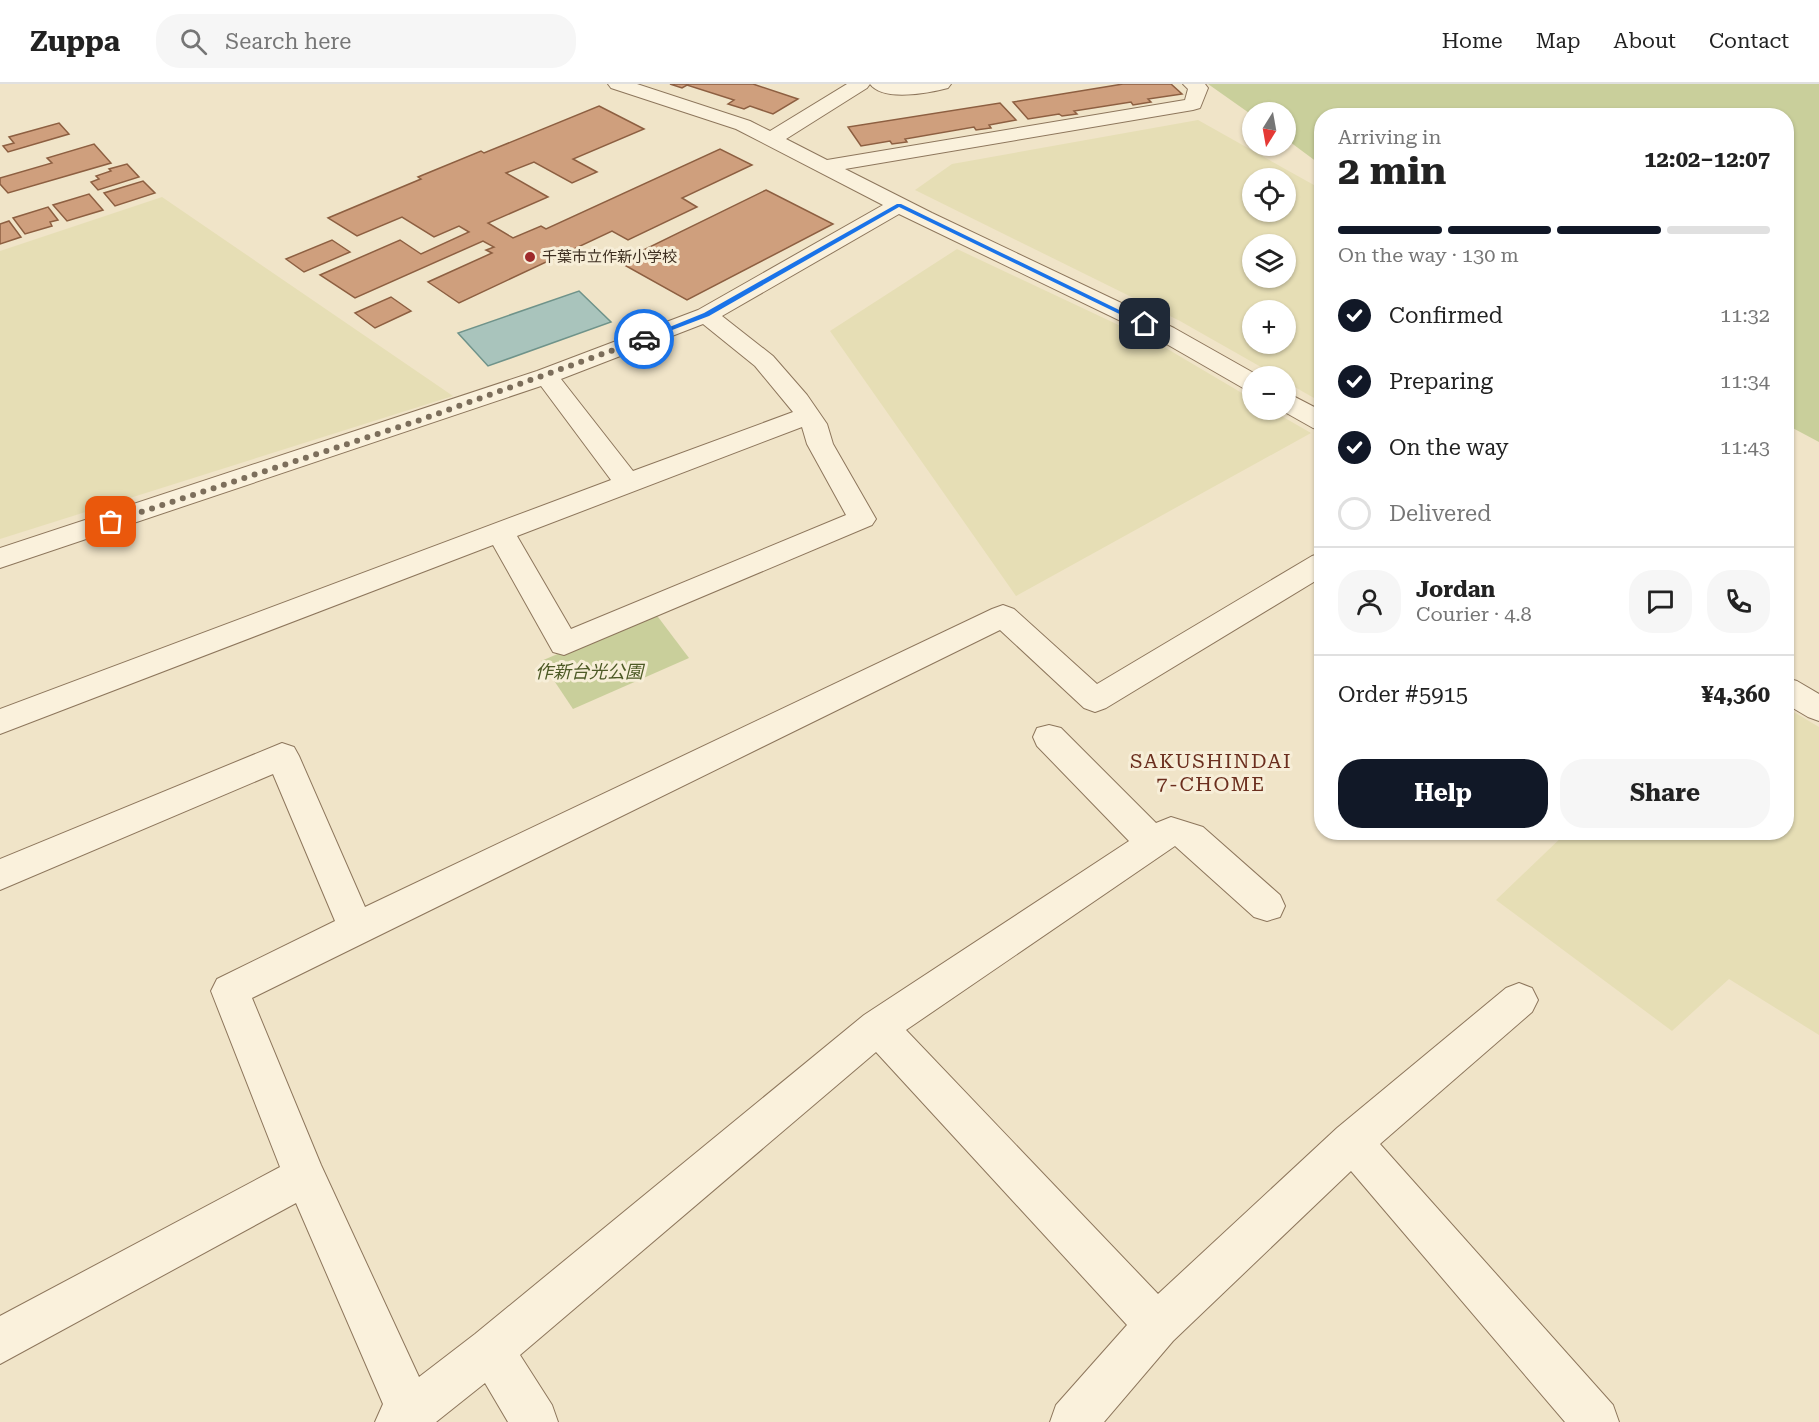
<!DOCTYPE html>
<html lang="en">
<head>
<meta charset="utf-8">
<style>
  :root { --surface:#fff; --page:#f6f6f6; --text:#222; --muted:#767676; --line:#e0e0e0; --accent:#111827 }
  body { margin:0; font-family:"Roboto Serif","Noto Sans JP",serif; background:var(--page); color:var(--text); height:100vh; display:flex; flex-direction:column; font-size:22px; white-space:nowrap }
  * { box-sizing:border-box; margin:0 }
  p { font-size:20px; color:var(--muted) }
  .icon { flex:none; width:33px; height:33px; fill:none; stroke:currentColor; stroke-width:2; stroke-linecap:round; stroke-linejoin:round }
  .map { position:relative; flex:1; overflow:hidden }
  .side { position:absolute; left:1314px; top:24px; width:480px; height:732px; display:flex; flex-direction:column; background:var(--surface); border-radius:24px; box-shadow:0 2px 4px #0004 }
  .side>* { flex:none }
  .needle { width:39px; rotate:191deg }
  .buttons { position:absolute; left:1242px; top:18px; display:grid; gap:12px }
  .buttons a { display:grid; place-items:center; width:54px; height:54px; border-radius:50%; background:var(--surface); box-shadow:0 2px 4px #0004; font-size:30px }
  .pin { position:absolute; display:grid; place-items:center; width:51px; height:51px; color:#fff; margin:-26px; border-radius:12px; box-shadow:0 3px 9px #0006 }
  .courier { position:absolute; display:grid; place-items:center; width:60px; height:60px; margin:-30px; border:4px solid #1a73e8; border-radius:50%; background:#fff; color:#222; box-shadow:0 2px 8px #0007 }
  .head em { font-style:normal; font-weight:700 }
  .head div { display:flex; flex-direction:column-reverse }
  .head { display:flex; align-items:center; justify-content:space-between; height:102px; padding:0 24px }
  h1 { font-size:39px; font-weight:700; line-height:45px }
  .bar { display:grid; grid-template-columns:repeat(4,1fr); gap:9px 6px; align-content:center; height:72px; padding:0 24px }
  .bar i { height:8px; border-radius:4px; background:var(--line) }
  .bar .active { background:var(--accent) }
  .bar p { grid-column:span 4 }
  .line { display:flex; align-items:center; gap:15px; padding:0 24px; border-top:2px solid var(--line) }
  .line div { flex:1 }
  .round { display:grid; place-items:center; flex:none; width:63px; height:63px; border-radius:24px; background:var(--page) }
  ol { padding:0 24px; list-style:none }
  li { display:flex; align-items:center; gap:18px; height:66px }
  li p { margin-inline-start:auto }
  li .icon { padding:6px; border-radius:50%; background:var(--accent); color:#fff; stroke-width:4 }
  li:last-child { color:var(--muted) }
  li i { width:33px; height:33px; border:3px solid var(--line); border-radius:50% }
  .button { display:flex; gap:12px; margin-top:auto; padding:12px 24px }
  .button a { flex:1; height:69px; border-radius:24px; background:var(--accent); color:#fff; font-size:24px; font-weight:700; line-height:69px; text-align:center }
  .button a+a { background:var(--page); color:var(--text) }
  header { display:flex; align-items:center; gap:36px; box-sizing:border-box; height:84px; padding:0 30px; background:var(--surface); border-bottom:2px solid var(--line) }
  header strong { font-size:28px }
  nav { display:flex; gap:33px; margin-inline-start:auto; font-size:21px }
  .search { width:420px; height:54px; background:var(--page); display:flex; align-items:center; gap:15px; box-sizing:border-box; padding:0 21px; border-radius:24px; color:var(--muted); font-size:22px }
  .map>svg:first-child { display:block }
</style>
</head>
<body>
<header>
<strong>Zuppa</strong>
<div class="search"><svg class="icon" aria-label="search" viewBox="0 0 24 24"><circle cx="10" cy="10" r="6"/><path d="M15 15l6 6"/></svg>Search here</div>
<nav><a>Home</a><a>Map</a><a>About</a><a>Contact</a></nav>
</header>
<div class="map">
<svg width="1819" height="1338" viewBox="0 0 1819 1338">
  <rect width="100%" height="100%" fill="#f0e4c8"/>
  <g fill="#e6deb5" fill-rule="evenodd">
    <path d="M1198,36L1321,105V318L1286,298V292H1277L1180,237L915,106L952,80ZM1252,94H1286V128H1252ZM1252,160H1286V194H1252ZM1252,226H1286V260H1252Z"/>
    <polygon points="162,113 453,312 0,455 0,167"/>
    <polygon points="957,165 1159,260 1252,315 1252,326 1271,326 1311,349 1016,512 830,247"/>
    <polygon points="1787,624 1819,643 1819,951 1729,895 1672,947 1496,816 1566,749 1786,748"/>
  </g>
  <g fill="#c9cf9b">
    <polygon points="1208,0 1819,0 1819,358 1787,341 1786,32 1322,32 1321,81 1286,55 1286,28 1252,28 1252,31"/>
    <polygon points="655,529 689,574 573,625 541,577"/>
  </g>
  <polygon fill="#a9c4bc" stroke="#6f938a" stroke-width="1.5" points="579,207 611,238 488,282 458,249"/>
  <g fill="#cf9f7d" stroke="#8d5f41" stroke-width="1.5">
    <polygon points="670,0 753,0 798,15 773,30 750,22 744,25 728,20 734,16 687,1 682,4"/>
    <polygon points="1123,0 1171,0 1182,10 1148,15 1151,18 1133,21 1131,18 1074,27 1077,30 1062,32 1059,30 1028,35 1013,18"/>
    <polygon points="1000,19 1016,36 989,41 991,44 976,46 974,43 905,55 907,58 892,60 890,57 861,62 848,43"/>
    <polygon points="599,22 644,45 573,75 597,88 572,99 534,78 506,89 548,113 488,139 513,154 541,142 546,145 720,65 752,81 682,114 697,123 628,156 612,147 459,219 428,198 492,169 486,166 494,163 483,157 355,214 320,191 400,156 421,170 469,148 459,142 434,153 402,133 357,152 328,134 421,95 418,93 481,67 484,69"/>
    <polygon points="59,39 69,50 8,68 3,62 14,59 9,53"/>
    <polygon points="94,60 111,79 8,109 0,100 0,94 52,79 47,74"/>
    <polygon points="127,80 139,93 98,106 91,98 99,95 96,92 111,87 109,85"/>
    <polygon points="143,97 155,109 115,122 104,109"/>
    <polygon points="766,106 833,140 687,216 619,178"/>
    <polygon points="89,110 103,126 67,137 53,121"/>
    <polygon points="48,123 58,136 50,138 52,142 25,150 13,134"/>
    <polygon points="9,137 21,153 0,160 0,140"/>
    <polygon points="332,156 350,168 304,188 286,175"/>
    <polygon points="391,213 411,227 375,244 355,229"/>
  </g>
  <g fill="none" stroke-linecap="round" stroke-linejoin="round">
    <defs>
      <g id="minor">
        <path d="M608,0H637L750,37L770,47L847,0H870L867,4L786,55L827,76L1185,16L1188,5L1183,0H1205L1208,4L1200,24L1193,26L845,85L932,129L1174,244L1259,292H1252V306L1243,304L1156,254L899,130L722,232L773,272L807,311L827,340L833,360L876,435L872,441L564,571L553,568L493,461L0,650V625L611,396L541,302L0,484V464L537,287L698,226L883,121L736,45L611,4ZM703,240L755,282L793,328L633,387L561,295ZM802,343L807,360L846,431L571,545L517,452Z"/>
        <path d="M870,0H951L948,4C929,9 883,18 870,0Z"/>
        <polygon points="1286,310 1295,313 1322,327 1322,346 1313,344 1281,326 1286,326"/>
        <polygon points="1322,469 1322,493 1106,624 1095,628 1084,624 1000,546 252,914 321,1081 419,1293 475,1250 864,931 1129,757 1037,662 1033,653 1037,644 1049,641 1061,644 1156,739 1171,733 1203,743 1280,811 1285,822 1280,833 1267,837 1254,833 1175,762 906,946 1158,1210 1337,1044 1506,904 1519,899 1532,904 1538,916 1532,928 1380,1060 1613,1321 1619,1338 1565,1338 1351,1087 1173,1257 1104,1338 1050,1338 1056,1321 1127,1241 876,968 520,1271 552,1321 558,1338 508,1338 485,1299 436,1338 375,1338 383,1320 296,1119 0,1280 0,1232 280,1083 211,907 217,895 335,837 273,690 0,806 0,775 282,659 294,663 299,672 365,823 992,525 1003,521 1014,525 1097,600 1312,472"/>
        <polygon points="1786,594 1797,597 1819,610 1819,637 1808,633 1786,620"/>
      </g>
    </defs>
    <use href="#minor" stroke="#8d765c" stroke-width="2"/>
    <use href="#minor" fill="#faf1dc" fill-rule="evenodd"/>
  </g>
  <polygon fill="#1a73e8" points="897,120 901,120 1148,240 1142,241 899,123 709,232 646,256 640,255 704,229"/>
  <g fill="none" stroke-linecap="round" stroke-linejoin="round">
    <polyline stroke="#7c6e5b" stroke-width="6" stroke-dasharray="0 10.8" points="111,438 420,336 644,255"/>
  </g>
  <circle fill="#9e2a2b" stroke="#f7eed8" stroke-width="2" cx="530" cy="173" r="6"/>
  <g text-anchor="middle" stroke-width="6" stroke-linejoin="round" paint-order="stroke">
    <g font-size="15" fill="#3d2e20" stroke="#f7eed8" text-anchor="start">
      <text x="542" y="178">千葉市立作新小学校</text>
    </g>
    <g font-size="18" font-style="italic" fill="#4d5a26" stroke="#f7eed8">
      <text x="589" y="594">作新台光公園</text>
    </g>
    <g font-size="20" letter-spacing="1.5" fill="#6b2e1e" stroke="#f7eed8">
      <text x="1211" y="684">SAKUSHINDAI<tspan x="1211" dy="23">7-CHOME</tspan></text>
    </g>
  </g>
</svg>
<div class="buttons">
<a><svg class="needle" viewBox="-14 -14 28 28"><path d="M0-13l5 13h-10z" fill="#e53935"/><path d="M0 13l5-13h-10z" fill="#767676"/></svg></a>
<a><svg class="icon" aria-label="locate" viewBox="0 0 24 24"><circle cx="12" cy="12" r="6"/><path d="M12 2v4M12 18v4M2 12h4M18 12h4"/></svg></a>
<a><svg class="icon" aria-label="layers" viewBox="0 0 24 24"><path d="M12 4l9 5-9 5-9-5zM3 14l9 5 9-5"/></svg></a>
<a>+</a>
<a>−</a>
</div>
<div class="pin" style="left:111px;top:438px;background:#ea580c"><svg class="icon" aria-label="bag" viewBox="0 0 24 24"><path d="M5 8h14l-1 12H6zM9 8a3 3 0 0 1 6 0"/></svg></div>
<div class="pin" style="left:1145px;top:240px;background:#1f2937"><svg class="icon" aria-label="home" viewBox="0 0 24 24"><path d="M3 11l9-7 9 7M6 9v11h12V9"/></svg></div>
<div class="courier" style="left:644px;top:255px"><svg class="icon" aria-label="car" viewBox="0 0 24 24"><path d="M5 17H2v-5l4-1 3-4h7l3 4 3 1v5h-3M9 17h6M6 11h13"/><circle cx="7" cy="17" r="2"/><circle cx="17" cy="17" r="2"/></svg></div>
<section class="side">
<div class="head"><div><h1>2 min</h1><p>Arriving in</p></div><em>12:02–12:07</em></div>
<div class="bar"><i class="active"></i><i class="active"></i><i class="active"></i><i></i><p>On the way · 130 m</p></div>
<ol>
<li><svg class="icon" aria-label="check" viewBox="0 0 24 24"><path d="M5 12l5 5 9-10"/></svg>Confirmed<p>11:32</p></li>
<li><svg class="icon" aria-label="check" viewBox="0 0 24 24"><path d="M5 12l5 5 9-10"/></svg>Preparing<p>11:34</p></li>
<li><svg class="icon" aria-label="check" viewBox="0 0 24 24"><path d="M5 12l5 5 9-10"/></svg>On the way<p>11:43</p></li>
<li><i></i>Delivered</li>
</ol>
<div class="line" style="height:108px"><a class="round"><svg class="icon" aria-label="person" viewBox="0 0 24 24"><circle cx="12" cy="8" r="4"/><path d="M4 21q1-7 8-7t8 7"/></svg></a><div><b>Jordan</b><p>Courier · 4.8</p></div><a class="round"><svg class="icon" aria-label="chat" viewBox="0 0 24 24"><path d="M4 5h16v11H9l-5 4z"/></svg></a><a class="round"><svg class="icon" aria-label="phone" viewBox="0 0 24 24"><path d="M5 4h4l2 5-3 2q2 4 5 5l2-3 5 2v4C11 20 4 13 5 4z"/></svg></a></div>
<div class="line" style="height:78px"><div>Order #5915</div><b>¥4,360</b></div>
<div class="button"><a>Help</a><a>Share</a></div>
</section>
</div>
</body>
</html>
